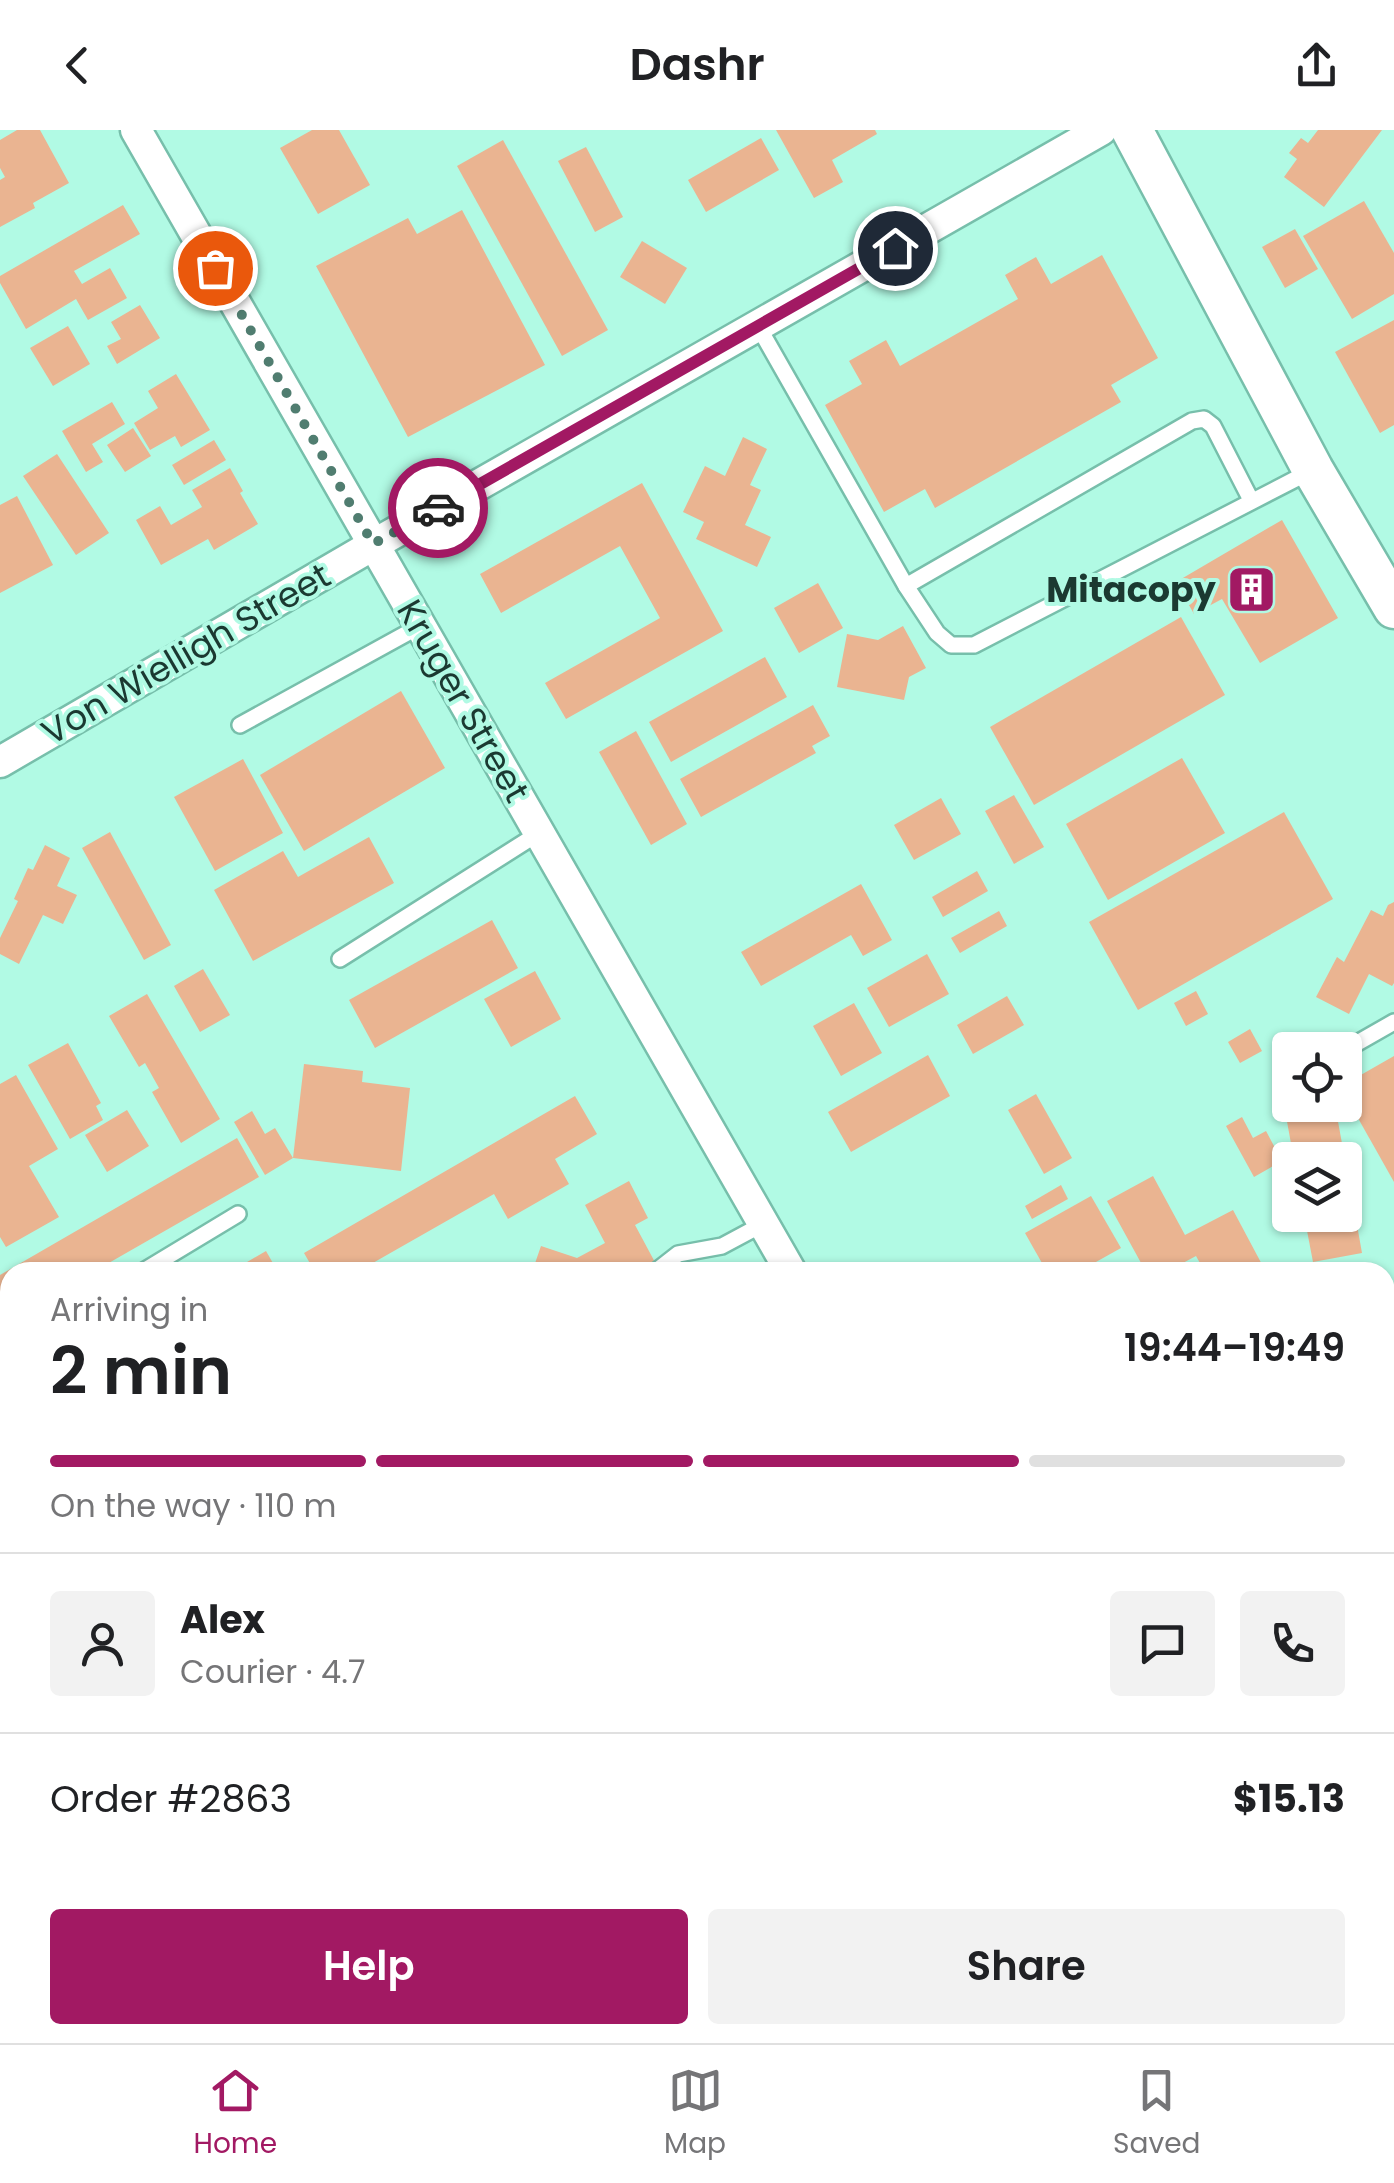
<!DOCTYPE html>
<html lang="en">
<head>
<meta charset="utf-8">
<style>
  :root { --surface:#fff; --page:#f2f2f2; --text:#202124; --muted:#757577; --line:#e0e0e0; --accent:#a21963 }
  body { margin:0; font-family:Poppins,sans-serif; background:var(--page); color:var(--text); height:100vh; display:flex; flex-direction:column; font-size:38px; white-space:nowrap }
  * { box-sizing:border-box; margin:0 }
  p { font-size:32px; color:var(--muted) }
  .icon { flex:none; width:55px; height:55px; fill:none; stroke:currentColor; stroke-width:2; stroke-linecap:round; stroke-linejoin:round }
  .map { position:relative; flex:1; overflow:hidden }
  .side { position:absolute; left:0px; top:1132px; width:1395px; height:782px; display:flex; flex-direction:column; background:var(--surface); border-radius:30px 30px 0 0; box-shadow:0 2px 8px #0004 }
  .side>* { flex:none }
  .controls { position:absolute; left:1272px; top:902px; display:grid; gap:20px }
  .controls a { display:grid; place-items:center; width:90px; height:90px; border-radius:10px; background:var(--surface); box-shadow:0 2px 8px #0004; font-size:50px }
  .pin { position:absolute; display:grid; place-items:center; width:85px; height:85px; color:#fff; margin:-42px; border:5px solid #fff; border-radius:50%; box-shadow:0 2px 10px #0007 }
  .courier { position:absolute; display:grid; place-items:center; width:100px; height:100px; margin:-50px; border:8px solid #a21963; border-radius:50%; background:#fff; color:#222; box-shadow:0 2px 12px #0007 }
  .headline em { font-style:normal; font-weight:600 }
  .headline div { display:flex; flex-direction:column-reverse }
  .headline { display:flex; align-items:center; justify-content:space-between; height:170px; padding:0 50px }
  h1 { font-size:65px; font-weight:600; line-height:75px }
  .bar { display:grid; grid-template-columns:repeat(4,1fr); gap:15px 10px; align-content:center; height:120px; padding:0 50px }
  .bar i { height:12px; border-radius:8px; background:var(--line) }
  .bar .on { background:var(--accent) }
  .bar p { grid-column:span 4 }
  .line { display:flex; align-items:center; gap:25px; padding:0 50px; border-top:2px solid var(--line) }
  .line div { flex:1 }
  .round { display:grid; place-items:center; flex:none; width:105px; height:105px; border-radius:10px; background:var(--page) }
  .action { display:flex; gap:20px; margin-top:auto; padding:20px 50px }
  .action a { flex:1; height:115px; border-radius:10px; background:var(--accent); color:#fff; font-size:40px; font-weight:600; line-height:115px; text-align:center }
  .action a+a { background:var(--page); color:var(--text) }
  header { display:flex; justify-content:space-between; align-items:center; height:130px; padding:0 50px; background:var(--surface); font-size:45px; font-weight:600 }
  .menu { display:flex; justify-content:space-around; align-items:center; height:140px; border-top:2px solid var(--line); background:var(--surface); font-size:28px; color:var(--muted) }
  .menu a { display:grid; justify-items:center; gap:5px }
  .menu .on { color:var(--accent) }
  .map>svg:first-child { display:block }
</style>
</head>
<body>
<header><svg class="icon" aria-label="back" viewBox="0 0 24 24"><path d="M15 5l-7 7 7 7"/></svg>Dashr<svg class="icon" aria-label="share" viewBox="0 0 24 24"><path d="M12 15V3M7 8l5-5 5 5M5 13v7h14v-7"/></svg></header>
<div class="map">
<svg width="1394" height="1913" viewBox="0 0 1394 1913">
  <rect width="100%" height="100%" fill="#b1fae4"/>
  <polygon fill="#9cedd5" points="1394,1274 1394,1913 1001,1913 1015,1905 1385,1905 1385,1280"/>
  <g fill="#eab491">
    <polygon points="17,0 40,0 69,53 33,73 35,78 0,97 0,50 5,47 0,38 0,10"/>
    <polygon points="312,0 339,0 370,55 318,84 280,18"/>
    <polygon points="776,0 875,0 877,4 832,30 843,52 814,68"/>
    <polygon points="1318,0 1382,0 1324,77 1284,47 1297,29 1289,23 1301,8 1308,13"/>
    <polygon points="761,8 779,40 706,82 688,50"/>
    <polygon points="503,10 608,200 562,226 457,36"/>
    <polygon points="586,17 623,87 595,102 558,31"/>
    <polygon points="1364,71 1394,123 1394,164 1352,189 1303,106"/>
    <polygon points="123,75 140,104 74,141 82,154 110,138 127,168 88,190 76,169 26,199 0,153 0,146"/>
    <polygon points="462,80 545,235 408,307 316,136 408,88 417,104"/>
    <polygon points="1295,99 1318,139 1285,158 1262,117"/>
    <polygon points="642,111 687,138 665,174 620,147"/>
    <polygon points="1102,125 1158,228 1111,255 1121,272 935,378 925,359 884,382 825,275 862,254 849,231 886,210 900,236 1018,169 1005,145 1036,127 1051,154"/>
    <polygon points="140,175 160,208 117,234 107,216 121,209 111,192"/>
    <polygon points="1394,190 1394,295 1380,303 1335,222"/>
    <polygon points="68,196 90,234 53,256 30,218"/>
    <polygon points="176,244 210,300 181,317 175,306 150,320 134,293 158,278 148,261"/>
    <polygon points="112,272 125,294 92,314 103,332 86,342 62,301"/>
    <polygon points="133,298 151,326 125,342 107,315"/>
    <polygon points="743,307 767,319 750,355 761,360 745,395 771,407 757,437 696,409 704,392 683,382 705,336 725,346"/>
    <polygon points="214,310 226,330 184,355 172,335"/>
    <polygon points="57,324 109,403 76,425 23,346"/>
    <polygon points="230,338 243,361 240,363 258,394 214,420 208,409 161,435 136,390 160,376 171,395 202,377 192,360"/>
    <polygon points="642,353 723,501 566,589 545,553 660,488 620,416 501,483 480,444"/>
    <polygon points="17,366 53,435 0,463 0,375"/>
    <polygon points="1282,390 1338,488 1260,533 1222,469 1194,484 1176,452"/>
    <polygon points="818,453 843,498 799,523 774,478"/>
    <polygon points="1181,487 1225,565 1034,675 990,597"/>
    <polygon points="903,496 926,538 909,547 904,570 837,557 847,504 878,510"/>
    <polygon points="765,527 787,567 671,632 649,592"/>
    <polygon points="401,561 445,638 304,721 260,645"/>
    <polygon points="813,575 830,606 812,616 816,623 701,687 680,649"/>
    <polygon points="636,601 687,694 651,715 599,622"/>
    <polygon points="1182,628 1225,703 1108,770 1066,694"/>
    <polygon points="243,629 283,703 215,741 174,667"/>
    <polygon points="1014,665 1044,717 1014,734 985,681"/>
    <polygon points="941,668 961,704 914,730 894,695"/>
    <polygon points="1284,682 1333,769 1138,880 1089,792"/>
    <polygon points="110,702 171,815 144,830 82,718"/>
    <polygon points="369,707 394,753 253,831 214,760 283,721 298,747"/>
    <polygon points="45,715 70,728 57,756 77,765 63,794 43,785 19,834 0,824 0,808 18,771 14,769 28,738 33,740"/>
    <polygon points="977,741 988,761 943,787 932,767"/>
    <polygon points="861,754 892,810 863,826 851,805 761,856 741,822"/>
    <polygon points="1394,772 1394,853 1392,856 1369,844 1349,884 1316,867 1337,827 1344,832 1371,780 1383,786 1388,775"/>
    <polygon points="999,781 1007,796 960,823 951,808"/>
    <polygon points="492,790 518,838 375,918 349,870"/>
    <polygon points="927,824 949,864 889,897 867,858"/>
    <polygon points="203,839 230,885 200,902 174,856"/>
    <polygon points="535,841 561,889 511,917 484,869"/>
    <polygon points="1196,861 1208,884 1186,896 1174,873"/>
    <polygon points="147,864 220,989 181,1013 152,962 159,958 145,933 139,937 109,886"/>
    <polygon points="1007,866 1024,895 973,924 957,895"/>
    <polygon points="854,873 882,923 841,946 813,896"/>
    <polygon points="1250,899 1262,921 1240,933 1228,912"/>
    <polygon points="68,913 101,973 96,976 103,990 70,1009 28,935"/>
    <polygon points="928,925 950,966 851,1022 828,982"/>
    <polygon points="1394,926 1394,1052 1345,965 1345,954"/>
    <polygon points="304,934 363,941 362,952 410,958 401,1041 293,1028"/>
    <polygon points="16,945 58,1019 29,1036 59,1087 6,1117 0,1107 0,954"/>
    <polygon points="1290,952 1290,975 1335,975 1345,1030 1294,1030 1280,953"/>
    <polygon points="1036,964 1072,1028 1044,1044 1008,980"/>
    <polygon points="575,966 597,1004 555,1029 569,1054 508,1089 494,1064 357,1142 315,1142 304,1123"/>
    <polygon points="127,980 149,1016 107,1042 85,1005"/>
    <polygon points="252,981 265,1004 275,998 293,1028 265,1045 234,992"/>
    <polygon points="1242,987 1253,1008 1266,1001 1282,1031 1254,1047 1226,996"/>
    <polygon points="237,1008 259,1047 93,1142 10,1142 10,1191 0,1196 0,1145"/>
    <polygon points="1345,1039 1347,1039 1362,1123 1313,1132 1304,1085 1345,1085"/>
    <polygon points="1153,1046 1185,1105 1233,1080 1266,1142 1205,1142 1196,1126 1166,1142 1146,1142 1107,1071"/>
    <polygon points="629,1051 648,1088 635,1095 657,1136 644,1142 532,1142 541,1116 577,1128 605,1113 585,1075"/>
    <polygon points="1061,1055 1068,1069 1032,1089 1025,1076"/>
    <polygon points="1091,1066 1121,1118 1078,1142 1047,1142 1025,1103"/>
    <polygon points="266,1121 278,1142 230,1142"/>
    <polygon points="10,1268 10,1311 0,1293 0,1274"/>
    <polygon points="1394,1443 1394,1473 1385,1478 1385,1448"/>
    <polygon points="10,1641 10,1677 0,1683 0,1646"/>
    <polygon points="10,1781 10,1827 0,1833 0,1787"/>
    <polygon points="10,1844 10,1905 34,1905 20,1913 0,1913 0,1866 2,1865 0,1849"/>
    <polygon points="417,1905 505,1905 493,1913 404,1913"/>
    <polygon points="686,1905 769,1905 756,1913 672,1913"/>
    <polygon points="1118,1905 1217,1905 1204,1913 1105,1913"/>
    <polygon points="1303,1905 1365,1905 1370,1913 1308,1913"/>
  </g>
  <g fill="none" stroke-linecap="round" stroke-linejoin="round">
    <defs>
      <g id="lane">
        <polyline points="758,196 906,456 937,503 951,515 974,515 1311,341"/>
        <polyline points="906,456 1192,291 1204,289 1213,296 1251,370"/>
        <polyline points="240,595 420,496"/>
        <polyline points="340,829 539,703"/>
        <polyline points="1345,920 1394,892"/>
        <polyline points="142,1142 238,1084"/>
        <polyline points="655,1142 678,1124 722,1116 763,1094"/>
        <polyline points="0,1229 10,1223"/>
        <polyline points="1385,1366 1394,1380"/>
        <polyline points="1385,1421 1394,1412"/>
        <polyline points="1385,1524 1394,1520"/>
        <polyline points="1385,1611 1394,1626"/>
        <polyline points="1385,1749 1394,1744"/>
        <polyline points="779,1913 794,1905"/>
      </g>
      <g id="street">
        <polyline points="136,0 791,1142"/>
        <polyline points="0,632 373,415 1101,0"/>
        <polyline points="1385,1238 1394,1233"/>
        <polyline points="0,1468 10,1486"/>
        <polyline points="1385,1791 1394,1808"/>
        <polyline points="218,1913 232,1905"/>
        <polyline points="923,1913 936,1905"/>
      </g>
      <polyline id="secondary" points="1132,0 1313,340 1394,478"/>
    </defs>
    <use href="#lane" stroke="#77bfab" stroke-width="20"/>
    <use href="#street" stroke="#77bfab" stroke-width="35"/>
    <use href="#secondary" stroke="#77bfab" stroke-width="45"/>
    <use href="#lane" stroke="#fff" stroke-width="15"/>
    <use href="#street" stroke="#fff" stroke-width="30"/>
    <use href="#secondary" stroke="#fff" stroke-width="40"/>
  </g>
  <g fill="none" stroke-linecap="round" stroke-linejoin="round">
    <polyline stroke="#507d70" stroke-width="10" stroke-dasharray="0 18" points="215,138 373,414 438,378"/>
    <polyline stroke="#a21963" stroke-width="12" points="438,378 895,118"/>
  </g>
  <defs>
    <symbol id="building-square" viewBox="-11 -11 22 22"><rect x="-9" y="-9" width="18" height="18" rx="4" fill="#a21963" stroke="#b1fae4"/><path d="M-4-6H4V6H1V3H-1V6H-4ZM-2.5-4.3h1.7v1.8h-1.7ZM.8-4.3h1.7v1.8H.8ZM-2.5-1h1.7V.8h-1.7ZM.8-1h1.7V.8H.8Z" fill="#fff"/></symbol>
  </defs>
  <g fill-rule="evenodd">
    <use href="#building-square" x="1224" y="432" width="55" height="55"/>
  </g>
  <g text-anchor="middle" stroke-width="8" stroke-linejoin="round" paint-order="stroke">
    <g font-size="35" font-weight="bold" fill="#1b3931" stroke="#b1fae4" text-anchor="end">
      <text x="1216" y="472">Mitacopy</text>
    </g>
    <g font-size="35" fill="#1b3931" stroke="#b1fae4">
      <text transform="translate(186 524) rotate(-30)" y="12">Von Wielligh Street</text>
      <text transform="translate(463 571) rotate(60)" y="12">Kruger Street</text>
    </g>
  </g>
</svg>
<div class="controls">
<a><svg class="icon" aria-label="locate" viewBox="0 0 24 24"><circle cx="12" cy="12" r="6"/><path d="M12 2v4M12 18v4M2 12h4M18 12h4"/></svg></a>
<a><svg class="icon" aria-label="layers" viewBox="0 0 24 24"><path d="M12 4l9 5-9 5-9-5zM3 14l9 5 9-5"/></svg></a>
</div>
<div class="pin" style="left:215px;top:138px;background:#ea580c"><svg class="icon" aria-label="bag" viewBox="0 0 24 24"><path d="M5 8h14l-1 12H6zM9 8a3 3 0 0 1 6 0"/></svg></div>
<div class="pin" style="left:895px;top:118px;background:#1f2937"><svg class="icon" aria-label="home" viewBox="0 0 24 24"><path d="M3 11l9-7 9 7M6 9v11h12V9"/></svg></div>
<div class="courier" style="left:438px;top:378px"><svg class="icon" aria-label="car" viewBox="0 0 24 24"><path d="M5 17H2v-5l4-1 3-4h7l3 4 3 1v5h-3M9 17h6M6 11h13"/><circle cx="7" cy="17" r="2"/><circle cx="17" cy="17" r="2"/></svg></div>
<section class="side">
<div class="headline"><div><h1>2 min</h1><p>Arriving in</p></div><em>19:44–19:49</em></div>
<div class="bar"><i class="on"></i><i class="on"></i><i class="on"></i><i></i><p>On the way · 110 m</p></div>
<div class="line" style="height:180px"><a class="round"><svg class="icon" aria-label="person" viewBox="0 0 24 24"><circle cx="12" cy="8" r="4"/><path d="M4 21q1-7 8-7t8 7"/></svg></a><div><b>Alex</b><p>Courier · 4.7</p></div><a class="round"><svg class="icon" aria-label="chat" viewBox="0 0 24 24"><path d="M4 5h16v11H9l-5 4z"/></svg></a><a class="round"><svg class="icon" aria-label="phone" viewBox="0 0 24 24"><path d="M5 4h4l2 5-3 2q2 4 5 5l2-3 5 2v4C11 20 4 13 5 4z"/></svg></a></div>
<div class="line" style="height:130px"><div>Order #2863</div><b>$15.13</b></div>
<div class="action"><a>Help</a><a>Share</a></div>
</section>
</div>
<nav class="menu">
<a class="on"><svg class="icon" aria-label="home" viewBox="0 0 24 24"><path d="M3 11l9-7 9 7M6 9v11h12V9"/></svg>Home</a>
<a><svg class="icon" aria-label="map" viewBox="0 0 24 24"><path d="M3 6l6-2 6 2 6-2v14l-6 2-6-2-6 2zM9 4v14M15 6v14"/></svg>Map</a>
<a><svg class="icon" aria-label="saved" viewBox="0 0 24 24"><path d="M7 4h10v16l-5-4-5 4z"/></svg>Saved</a>
</nav>
</body>
</html>
